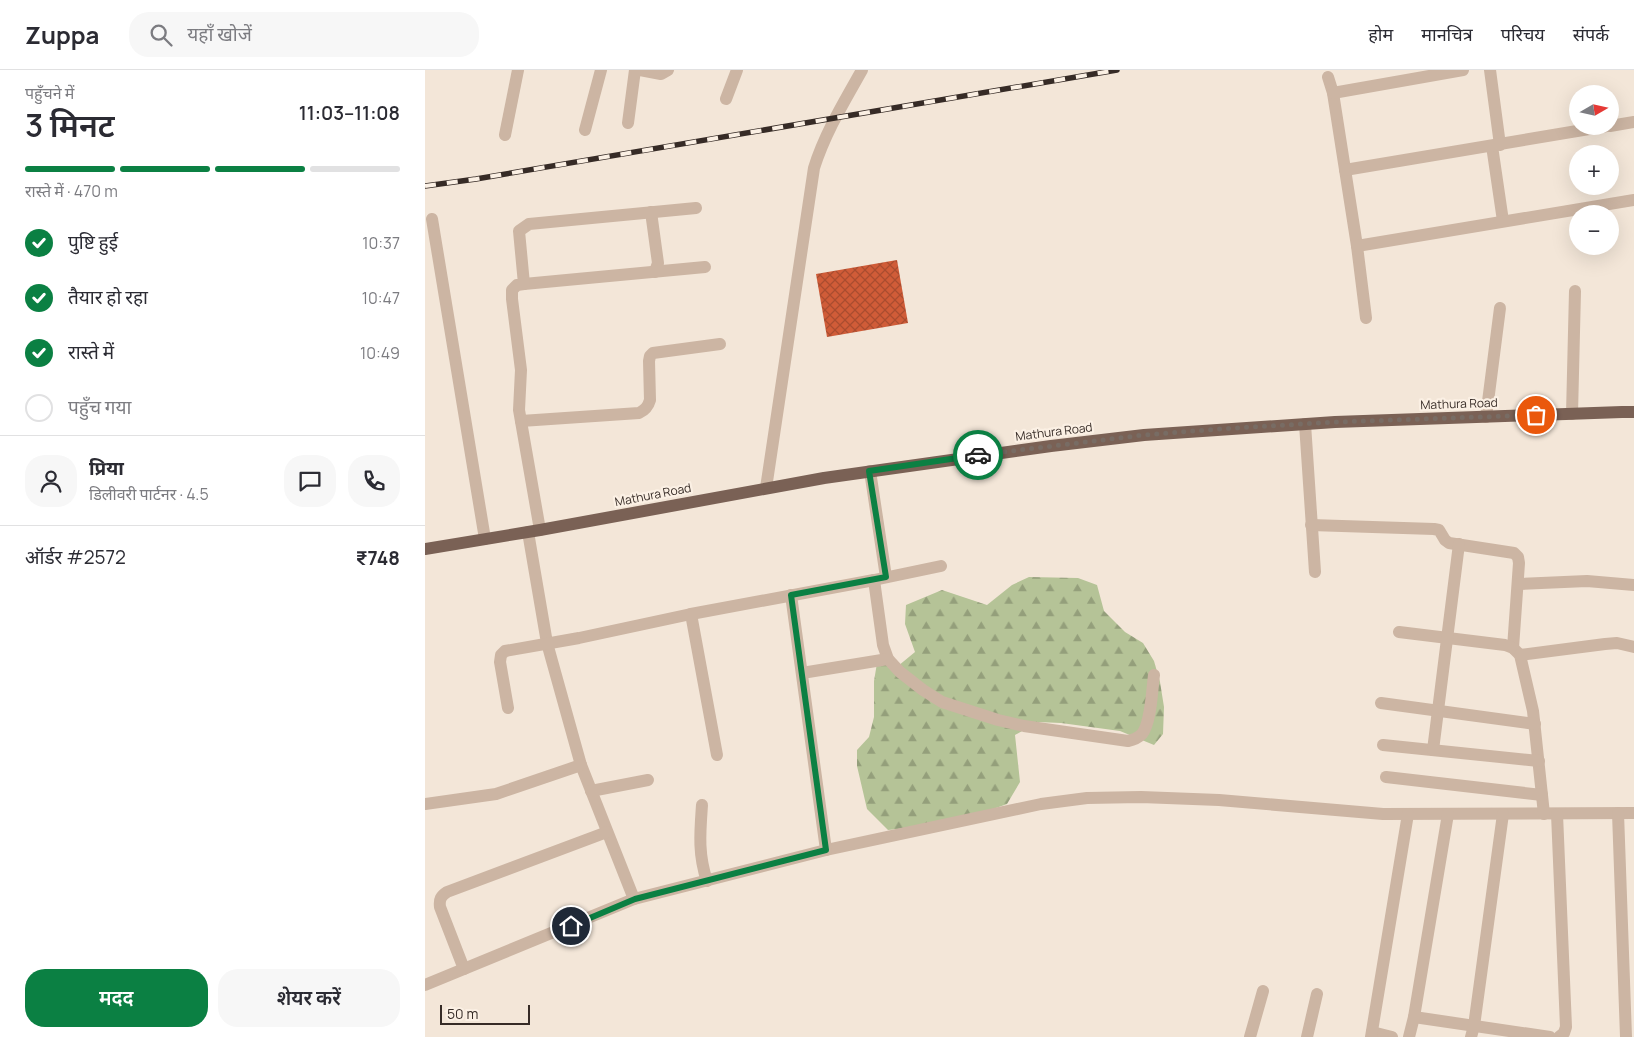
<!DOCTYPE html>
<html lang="hi">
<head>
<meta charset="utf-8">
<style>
  :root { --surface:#fff; --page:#f7f7f7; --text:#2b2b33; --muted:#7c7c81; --line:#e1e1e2; --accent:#0b8043 }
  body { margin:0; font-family:Manrope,"Noto Sans Devanagari",sans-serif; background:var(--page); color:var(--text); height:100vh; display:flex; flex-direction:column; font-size:19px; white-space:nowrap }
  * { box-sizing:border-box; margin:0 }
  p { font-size:16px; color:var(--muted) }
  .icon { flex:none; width:28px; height:28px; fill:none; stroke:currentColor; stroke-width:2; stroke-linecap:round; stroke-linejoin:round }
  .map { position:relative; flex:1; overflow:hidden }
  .side { display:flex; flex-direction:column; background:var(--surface); width:425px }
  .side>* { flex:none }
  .needle { width:32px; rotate:81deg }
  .controls { position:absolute; left:1144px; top:15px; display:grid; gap:10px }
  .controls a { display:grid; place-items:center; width:50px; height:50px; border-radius:50%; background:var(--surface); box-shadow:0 5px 20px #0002; font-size:25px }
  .scale { position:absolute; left:15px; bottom:12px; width:90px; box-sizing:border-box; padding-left:5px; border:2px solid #362b26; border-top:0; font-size:14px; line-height:18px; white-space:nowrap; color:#362b26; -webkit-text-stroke:4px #fbf0e4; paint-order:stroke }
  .pin { position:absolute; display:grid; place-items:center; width:42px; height:42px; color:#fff; margin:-21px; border:2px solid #fff; border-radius:50%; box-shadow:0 1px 5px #0007 }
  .courier { position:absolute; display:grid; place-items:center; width:50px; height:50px; margin:-25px; border:4px solid #0b8043; border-radius:50%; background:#fff; color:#222; box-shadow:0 1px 6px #0007 }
  .summary em { font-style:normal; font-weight:600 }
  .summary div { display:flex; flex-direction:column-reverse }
  .summary { display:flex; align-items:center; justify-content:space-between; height:85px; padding:0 25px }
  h1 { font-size:32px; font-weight:600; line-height:38px }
  .bar { display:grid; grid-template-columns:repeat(4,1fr); gap:8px 5px; align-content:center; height:60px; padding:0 25px }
  .bar i { height:6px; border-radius:4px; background:var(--line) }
  .bar .selected { background:var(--accent) }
  .bar p { grid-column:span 4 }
  .line { display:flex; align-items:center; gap:12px; padding:0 25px; border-top:1px solid var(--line) }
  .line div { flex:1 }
  .round { display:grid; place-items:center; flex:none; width:52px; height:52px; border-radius:20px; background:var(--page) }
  ol { padding:0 25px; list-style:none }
  li { display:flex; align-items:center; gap:15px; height:55px }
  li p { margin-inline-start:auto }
  li .icon { padding:5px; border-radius:50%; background:var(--accent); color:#fff; stroke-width:4 }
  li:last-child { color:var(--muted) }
  li i { width:28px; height:28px; border:2px solid var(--line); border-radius:50% }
  .action { display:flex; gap:10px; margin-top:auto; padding:10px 25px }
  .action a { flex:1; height:58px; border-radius:20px; background:var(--accent); color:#fff; font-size:20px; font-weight:600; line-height:58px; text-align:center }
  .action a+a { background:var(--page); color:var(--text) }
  header { display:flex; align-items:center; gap:30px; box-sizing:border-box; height:70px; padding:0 25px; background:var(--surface); border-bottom:1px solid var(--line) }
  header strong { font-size:24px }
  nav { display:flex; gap:28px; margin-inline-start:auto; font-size:18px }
  .search { width:350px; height:45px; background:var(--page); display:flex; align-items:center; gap:12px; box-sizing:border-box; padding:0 18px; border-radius:20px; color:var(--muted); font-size:19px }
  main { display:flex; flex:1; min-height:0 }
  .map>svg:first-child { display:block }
</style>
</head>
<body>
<header>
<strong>Zuppa</strong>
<div class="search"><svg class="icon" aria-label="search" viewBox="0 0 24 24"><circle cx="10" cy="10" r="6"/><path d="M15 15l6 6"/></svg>यहाँ खोजें</div>
<nav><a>होम</a><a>मानचित्र</a><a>परिचय</a><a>संपर्क</a></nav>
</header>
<main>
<section class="side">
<div class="summary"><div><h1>3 मिनट</h1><p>पहुँचने में</p></div><em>11:03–11:08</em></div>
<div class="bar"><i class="selected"></i><i class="selected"></i><i class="selected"></i><i></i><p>रास्ते में · 470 m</p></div>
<ol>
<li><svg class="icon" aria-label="check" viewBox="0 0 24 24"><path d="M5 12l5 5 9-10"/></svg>पुष्टि हुई<p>10:37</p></li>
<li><svg class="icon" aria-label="check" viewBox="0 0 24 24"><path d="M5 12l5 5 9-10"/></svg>तैयार हो रहा<p>10:47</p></li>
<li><svg class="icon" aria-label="check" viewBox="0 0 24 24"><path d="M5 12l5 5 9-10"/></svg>रास्ते में<p>10:49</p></li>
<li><i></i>पहुँच गया</li>
</ol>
<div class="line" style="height:90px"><a class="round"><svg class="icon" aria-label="person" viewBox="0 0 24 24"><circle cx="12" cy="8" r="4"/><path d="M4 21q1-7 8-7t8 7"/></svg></a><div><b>प्रिया</b><p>डिलीवरी पार्टनर · 4.5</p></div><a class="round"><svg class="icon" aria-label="chat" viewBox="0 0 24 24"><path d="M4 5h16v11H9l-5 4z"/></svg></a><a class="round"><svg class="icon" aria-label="phone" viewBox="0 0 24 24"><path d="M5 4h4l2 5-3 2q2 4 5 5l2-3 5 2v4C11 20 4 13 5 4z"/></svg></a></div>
<div class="line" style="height:65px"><div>ऑर्डर #2572</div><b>₹748</b></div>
<div class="action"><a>मदद</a><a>शेयर करें</a></div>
</section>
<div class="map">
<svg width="1209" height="967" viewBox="0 0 1209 967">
  <defs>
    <pattern id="forest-firs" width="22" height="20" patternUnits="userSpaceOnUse" patternTransform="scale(1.25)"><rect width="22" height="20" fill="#b5c397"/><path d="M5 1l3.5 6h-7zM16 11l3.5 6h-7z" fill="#949f7b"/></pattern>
    <pattern id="building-cross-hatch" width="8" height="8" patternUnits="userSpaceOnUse" patternTransform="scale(1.25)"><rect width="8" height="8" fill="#d05c38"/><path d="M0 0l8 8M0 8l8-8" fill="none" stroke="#aa4c2f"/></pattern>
  </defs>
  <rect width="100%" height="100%" fill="#f3e6d8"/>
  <polygon fill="url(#forest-firs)" points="604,507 653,508 672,515 679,541 700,562 718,573 729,591 735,612 739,637 738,664 729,675 695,661 636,653 613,652 590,665 595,712 582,734 530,753 463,760 442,739 432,696 432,680 444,667 449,647 449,611 452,593 473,596 490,582 480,554 481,535 517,520 562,535 587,515"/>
  <polygon fill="url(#building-cross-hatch)" points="472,190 483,253 402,267 391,204"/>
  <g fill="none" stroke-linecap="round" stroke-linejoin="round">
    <g stroke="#ccb5a3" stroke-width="12">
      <polyline points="215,0 236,4 243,0"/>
      <polyline points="1065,0 1075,75"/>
      <polyline points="903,7 908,23 932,176 941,248"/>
      <polyline points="908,23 1038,0"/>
      <polyline points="301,29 312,0"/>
      <polyline points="203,53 210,0"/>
      <polyline points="1185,56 1209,52"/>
      <polyline points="160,60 176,0"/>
      <polyline points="80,65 93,0"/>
      <polyline points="1067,76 1078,151"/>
      <polyline points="920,100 1182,56"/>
      <polyline points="226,142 233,193 230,202"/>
      <polyline points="7,149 60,469"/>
      <polyline points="932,176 1209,130"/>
      <polyline points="99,214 280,197"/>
      <polyline points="1147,344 1150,221"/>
      <polyline points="1061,347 1075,238"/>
      <path d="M96,351L214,343C220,340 223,337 225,330L224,291L225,286L228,283L295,274"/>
      <polyline points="880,354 890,502"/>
      <polyline points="445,401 461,507"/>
      <path d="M341,418L389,98C400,63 419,32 437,0"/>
      <polyline points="886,455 1009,459 1014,460 1020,470 1024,473 1089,483 1093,487 1094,493 1088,578"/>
      <polyline points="115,460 94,340 96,300 87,229 87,220 92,215 99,214 94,161 104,154 271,138"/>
      <polyline points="103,462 122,573 156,695 209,829 401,780 616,734 662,728 716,727 794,730 958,744 1209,743"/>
      <path d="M449,510L458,575L463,589L475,602L498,620L517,632L573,650L599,656L703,671C708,670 713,668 717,664C726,653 727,620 729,605"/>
      <polyline points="1093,514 1162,511 1209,515"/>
      <polyline points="366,525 401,780"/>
      <polyline points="266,544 292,685"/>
      <polyline points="974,562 1080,575 1088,578 1095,585 1108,641 1119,744"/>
      <polyline points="1095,585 1180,574 1192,573 1209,577"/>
      <polyline points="377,603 463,589"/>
      <polyline points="956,633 1110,654"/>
      <polyline points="83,638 75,592 76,585 80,581 154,568 266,544 449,510 516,496"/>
      <polyline points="958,675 1114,691"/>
      <polyline points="1008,680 1034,474"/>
      <polyline points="961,707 1117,725"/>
      <polyline points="166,721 223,710"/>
      <polyline points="0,734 71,724 156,695"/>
      <path d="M277,735C275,763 273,784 282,811"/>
      <polyline points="1193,743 1201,967"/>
      <polyline points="1132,744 1141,957 1139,963 1134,967"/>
      <path d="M39,899L15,837C14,829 16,826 22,822L182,762"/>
      <polyline points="0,915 209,829"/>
      <polyline points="989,947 1125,967"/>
      <polyline points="947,962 967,967"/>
      <polyline points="825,967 838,921"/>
      <polyline points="882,967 892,924"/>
      <polyline points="946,967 983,744"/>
      <polyline points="984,967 989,947 1023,744"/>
      <polyline points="1046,967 1049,956 1078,744"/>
    </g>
    <polyline stroke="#7a6155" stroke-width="12" points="0,479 115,460 399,408 626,376 719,365 910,352 1197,342 1209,342"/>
    <defs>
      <polyline id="rail" points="0,116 51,109 692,0"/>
    </defs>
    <use href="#rail" stroke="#362b26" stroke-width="5.5"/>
    <use href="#rail" stroke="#fbf0e4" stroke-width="4" stroke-dasharray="11" stroke-linecap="butt"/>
  </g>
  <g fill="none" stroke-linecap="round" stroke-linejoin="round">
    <polyline stroke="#786c64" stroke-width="5" stroke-dasharray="0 9" points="553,385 719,365 794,359 910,352 1111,345"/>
    <polyline stroke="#0b8043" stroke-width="6" points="146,856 210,829 401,780 366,525 461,507 444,401 553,385"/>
  </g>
  <g text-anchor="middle" stroke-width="4.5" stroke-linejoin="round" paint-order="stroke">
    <g font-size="12" fill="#362b26" stroke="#fbf0e4">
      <text transform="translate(1034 334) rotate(-2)" y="4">Mathura Road</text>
      <text transform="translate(629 362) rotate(-7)" y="4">Mathura Road</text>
      <text transform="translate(228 425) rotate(-11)" y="4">Mathura Road</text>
    </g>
  </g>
</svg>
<div class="controls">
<a><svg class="needle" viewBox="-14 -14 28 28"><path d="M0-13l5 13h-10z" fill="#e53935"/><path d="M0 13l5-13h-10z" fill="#7c7c81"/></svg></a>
<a>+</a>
<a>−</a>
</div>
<div class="scale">50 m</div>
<div class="pin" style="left:1111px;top:345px;background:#ea580c"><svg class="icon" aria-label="bag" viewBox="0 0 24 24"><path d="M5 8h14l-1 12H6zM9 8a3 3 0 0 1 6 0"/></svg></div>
<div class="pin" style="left:146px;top:856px;background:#1f2937"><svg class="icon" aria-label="home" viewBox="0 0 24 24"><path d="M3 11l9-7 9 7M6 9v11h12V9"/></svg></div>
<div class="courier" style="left:553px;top:385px"><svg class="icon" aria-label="car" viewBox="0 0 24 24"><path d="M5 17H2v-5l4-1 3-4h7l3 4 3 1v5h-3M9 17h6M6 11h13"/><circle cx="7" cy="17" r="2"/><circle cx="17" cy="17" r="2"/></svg></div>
</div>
</main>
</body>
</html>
